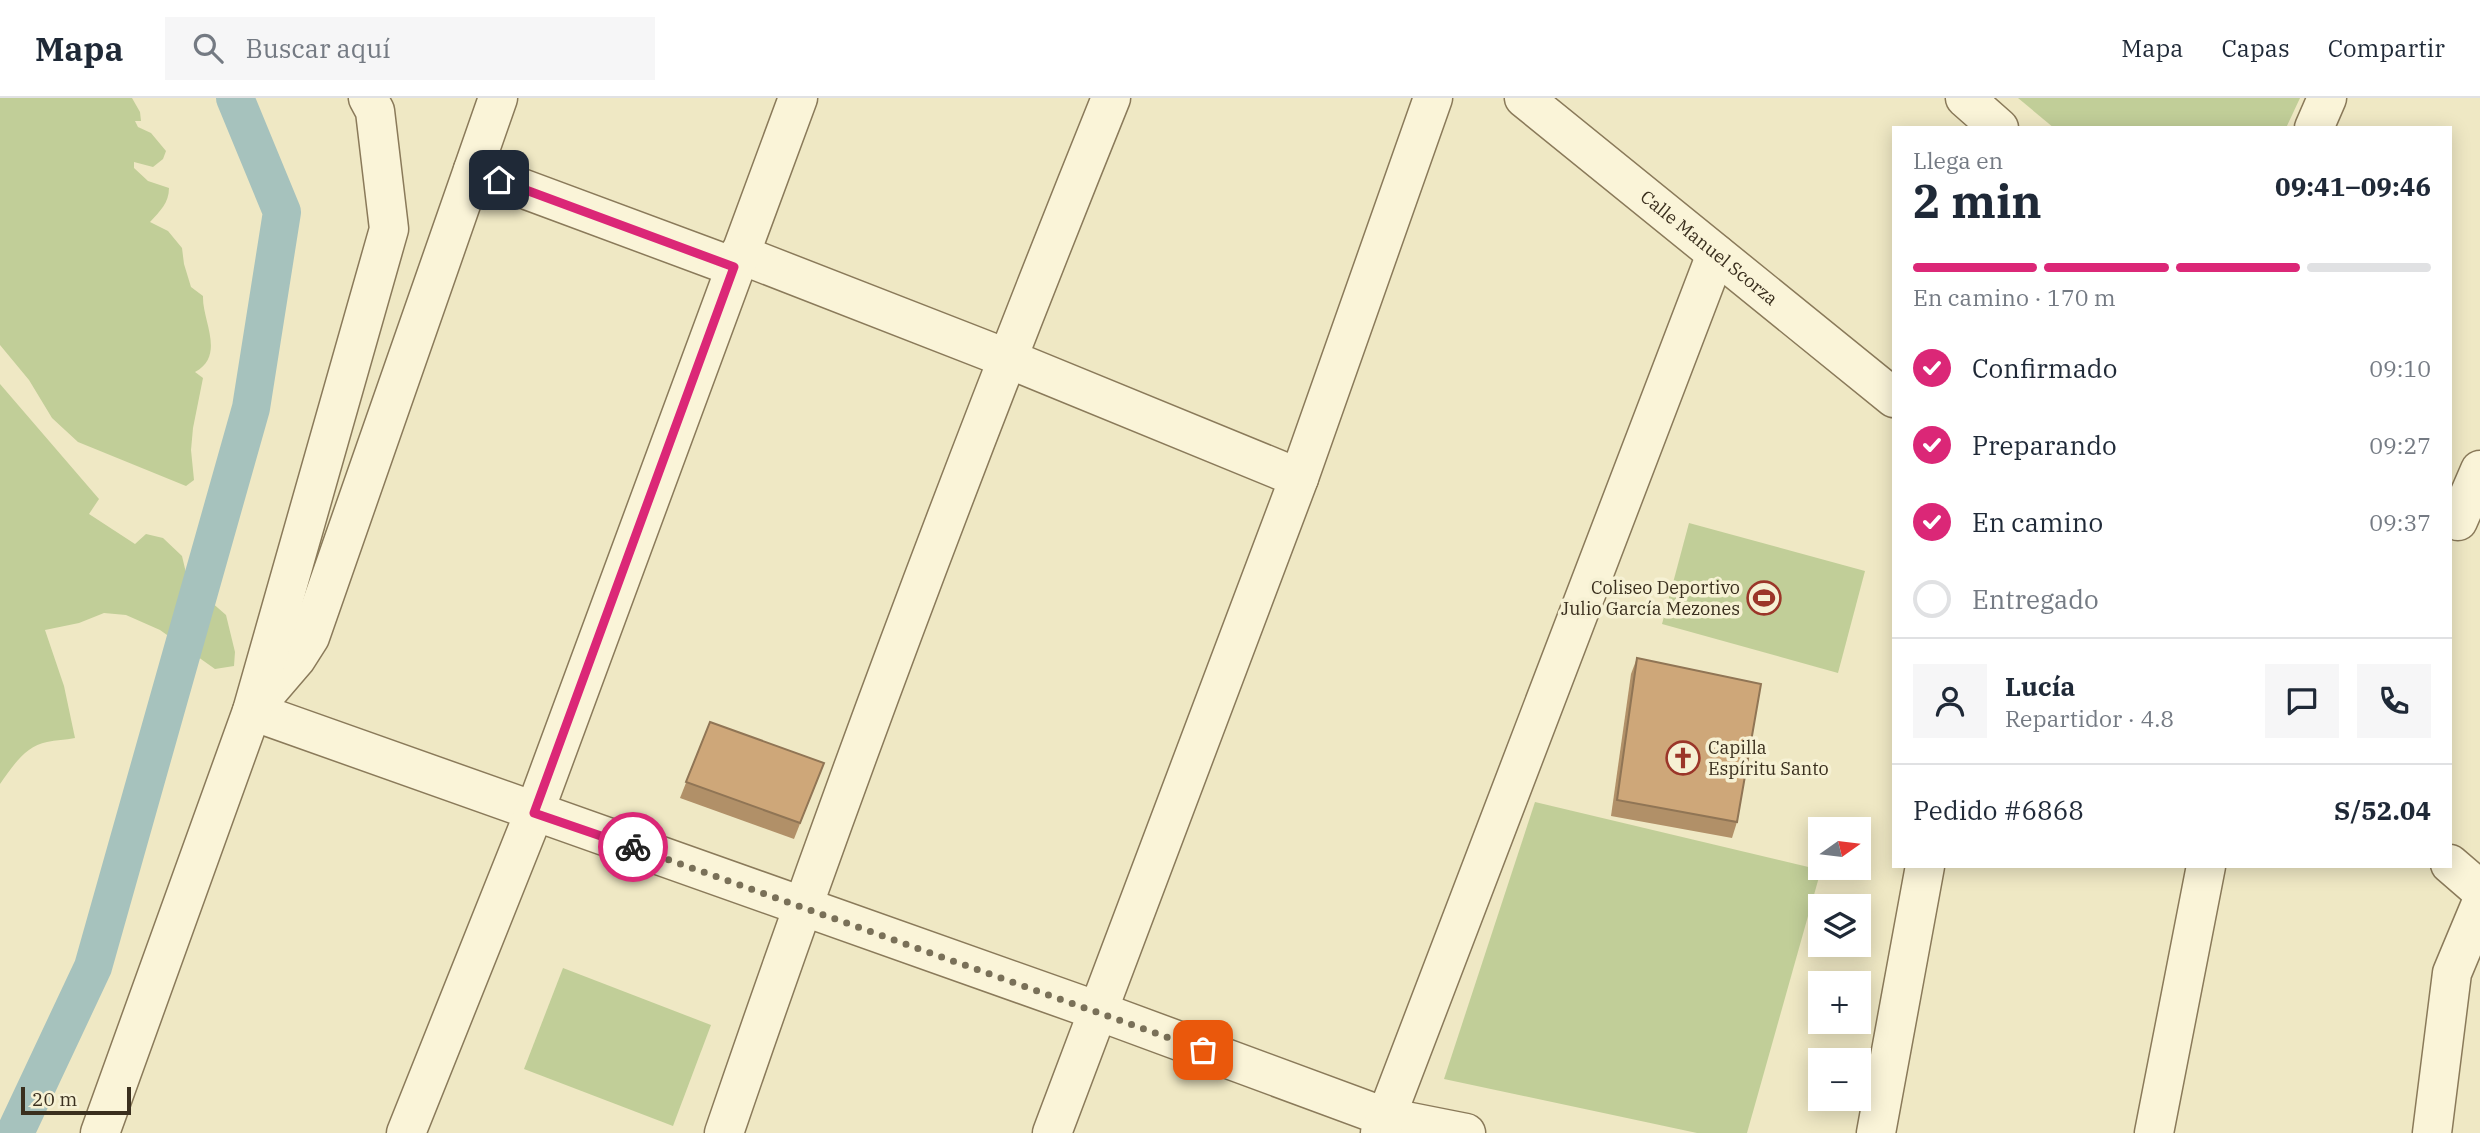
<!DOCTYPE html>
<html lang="es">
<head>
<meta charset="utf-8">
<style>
  :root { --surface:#fff; --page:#f6f6f7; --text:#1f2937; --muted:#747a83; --line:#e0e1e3; --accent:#db2777 }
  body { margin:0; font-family:"IBM Plex Serif",serif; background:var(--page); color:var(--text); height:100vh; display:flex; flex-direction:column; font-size:26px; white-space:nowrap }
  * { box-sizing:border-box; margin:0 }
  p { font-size:23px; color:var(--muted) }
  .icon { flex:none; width:38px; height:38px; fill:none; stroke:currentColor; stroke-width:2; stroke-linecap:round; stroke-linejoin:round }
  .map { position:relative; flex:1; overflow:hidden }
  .details { position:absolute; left:1892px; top:28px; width:560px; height:742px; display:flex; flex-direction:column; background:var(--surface); border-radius:0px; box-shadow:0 4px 18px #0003 }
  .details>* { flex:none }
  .needle { width:46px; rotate:76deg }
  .controls { position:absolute; left:1808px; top:719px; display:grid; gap:14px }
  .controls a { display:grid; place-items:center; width:63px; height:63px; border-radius:0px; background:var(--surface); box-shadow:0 4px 18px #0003; font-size:35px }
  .scale { position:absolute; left:21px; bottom:18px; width:110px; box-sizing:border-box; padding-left:7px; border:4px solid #3a2f1e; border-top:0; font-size:19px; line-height:24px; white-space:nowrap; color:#3a2f1e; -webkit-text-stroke:5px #f6f1d4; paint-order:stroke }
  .pin { position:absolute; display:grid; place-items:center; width:60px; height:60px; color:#fff; margin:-30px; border-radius:14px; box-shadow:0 4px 10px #0006 }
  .courier { position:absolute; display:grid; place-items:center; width:70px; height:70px; margin:-35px; border:5px solid #db2777; border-radius:50%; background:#fff; color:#222; box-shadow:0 2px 9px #0007 }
  .summary em { font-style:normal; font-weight:800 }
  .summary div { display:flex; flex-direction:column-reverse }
  .summary { display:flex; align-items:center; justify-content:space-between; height:119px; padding:0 21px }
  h1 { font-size:46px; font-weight:800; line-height:52px }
  .bar { display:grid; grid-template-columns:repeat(4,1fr); gap:10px 7px; align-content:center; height:84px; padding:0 21px }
  .bar i { height:9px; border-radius:5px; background:var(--line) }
  .bar .selected { background:var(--accent) }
  .bar p { grid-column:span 4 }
  .line { display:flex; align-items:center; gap:18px; padding:0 21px; border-top:2px solid var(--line) }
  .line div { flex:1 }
  .round { display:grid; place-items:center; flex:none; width:74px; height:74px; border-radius:0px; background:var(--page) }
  ol { padding:0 21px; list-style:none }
  li { display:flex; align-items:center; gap:21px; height:77px }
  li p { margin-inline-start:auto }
  li .icon { padding:7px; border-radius:50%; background:var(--accent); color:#fff; stroke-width:4 }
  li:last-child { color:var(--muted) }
  li i { width:38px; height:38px; border:4px solid var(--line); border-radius:50% }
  header { display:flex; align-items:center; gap:42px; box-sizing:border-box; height:98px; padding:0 35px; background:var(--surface); border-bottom:2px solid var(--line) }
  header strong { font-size:33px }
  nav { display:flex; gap:38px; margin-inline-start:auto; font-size:24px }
  .search { width:490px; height:63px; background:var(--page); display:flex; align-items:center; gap:18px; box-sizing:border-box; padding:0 24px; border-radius:0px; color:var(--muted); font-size:26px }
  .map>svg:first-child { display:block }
</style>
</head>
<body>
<header>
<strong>Mapa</strong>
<div class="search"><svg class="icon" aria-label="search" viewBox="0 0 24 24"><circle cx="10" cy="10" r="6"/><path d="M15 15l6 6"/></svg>Buscar aquí</div>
<nav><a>Mapa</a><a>Capas</a><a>Compartir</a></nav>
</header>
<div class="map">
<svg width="2480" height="1035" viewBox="0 0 2480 1035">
  <rect width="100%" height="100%" fill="#efe8c4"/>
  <g fill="#c1ce98">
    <path d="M0,0H132L140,14L141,23H135L138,29L151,35L166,53L163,61L153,69L134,64V70L148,83L169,90C169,105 160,113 150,124L168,133L182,150L184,166L191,189L203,198C202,223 226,257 195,274L203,280L193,330L191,352L194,382L186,388L78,344L52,320L29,282L0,247Z"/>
    <polygon points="2018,0 2300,0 2286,30 2054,30"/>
    <path d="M0,286L99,401L89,416L135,446L146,436L163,440L182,458L187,479L194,489L226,517L235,554L234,568L215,571L160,532L126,517L104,515L79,525L45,532L64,588L75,640C65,642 56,642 47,644C25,648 12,669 0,686Z"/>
    <polygon points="1689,425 1865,473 1838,575 1662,526"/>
    <polygon points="1535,704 1821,772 1747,1035 1697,1035 1444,981"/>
    <polygon points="563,870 711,927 673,1028 524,971"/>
  </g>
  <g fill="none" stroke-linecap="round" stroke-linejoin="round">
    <polyline stroke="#a6c2bd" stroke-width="38" points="15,1035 93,869 251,310 282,114 235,0"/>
    <defs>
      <g id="minor">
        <path id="s1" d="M1524,0L1894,300"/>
        <polyline points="1965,0 1999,30"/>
        <polyline points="2314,30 2327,0"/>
        <polyline points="473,72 734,169"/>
        <polyline points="739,156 1006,260 1299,380"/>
        <polyline points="2458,423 2480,372"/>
        <polyline points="260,603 296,561 310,539 498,0"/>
        <polyline points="252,613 1098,913 1385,1019 1466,1035"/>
        <polyline points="2450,766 2480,792"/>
        <polyline points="100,1035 252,613 389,131 375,13 368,0"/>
        <polyline points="406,1035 534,715 798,0"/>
        <path d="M724,1035C843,686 973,342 1111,0"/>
        <polyline points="1052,1035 1299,380 1433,0"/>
        <polyline points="1380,1035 1716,156"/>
        <polyline points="1876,1035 1925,768"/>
        <polyline points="2154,1035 2206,768"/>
        <polyline points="2432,1035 2452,875 2480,808"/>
      </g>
    </defs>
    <use href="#minor" stroke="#8a7a5a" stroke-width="41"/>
    <use href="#minor" stroke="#faf4d8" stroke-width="38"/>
  </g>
  <g fill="#b19068">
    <polygon points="1637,560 1737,724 1732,740 1611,718 1631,576"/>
    <polygon points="710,624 824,665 794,741 680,700"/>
  </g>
  <g fill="#cea779" stroke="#907555" stroke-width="2">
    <polygon points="1637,560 1761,586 1737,724 1617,702"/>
    <polygon points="710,624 824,665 800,725 686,684"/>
  </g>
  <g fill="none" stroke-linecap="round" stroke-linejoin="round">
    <polyline stroke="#797058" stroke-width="7" stroke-dasharray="0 12.6" points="633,749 1203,952"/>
    <polyline stroke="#db2777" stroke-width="9" points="499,82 734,169 534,715 633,749"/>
  </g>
  <defs>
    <symbol id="stadium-ring" viewBox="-11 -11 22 22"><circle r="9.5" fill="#f6f1d4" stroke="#9b3629" stroke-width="1.5"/><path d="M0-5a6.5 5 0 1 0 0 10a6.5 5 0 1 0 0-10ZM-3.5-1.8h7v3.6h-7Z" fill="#9b3629"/></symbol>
    <symbol id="church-ring" viewBox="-11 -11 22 22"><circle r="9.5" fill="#f6f1d4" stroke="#9b3629" stroke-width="1.5"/><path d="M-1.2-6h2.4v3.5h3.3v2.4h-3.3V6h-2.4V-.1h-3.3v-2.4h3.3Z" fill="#9b3629"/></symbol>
  </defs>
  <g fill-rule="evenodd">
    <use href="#stadium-ring" x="1745" y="481" width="38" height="38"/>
    <use href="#church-ring" x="1664" y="641" width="38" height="38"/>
  </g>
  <g text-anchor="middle" stroke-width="7" stroke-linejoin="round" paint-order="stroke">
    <g font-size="18" fill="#3a2f1e" stroke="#f6f1d4">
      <text dy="6" stroke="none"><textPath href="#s1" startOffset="238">Calle Manuel Scorza</textPath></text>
    </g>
    <g font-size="18" fill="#3a2f1e" stroke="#f6f1d4" text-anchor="end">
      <text x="1740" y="496">Coliseo Deportivo<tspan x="1740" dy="21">Julio García Mezones</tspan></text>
      <text x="1708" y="656" text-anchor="start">Capilla<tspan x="1708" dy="21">Espíritu Santo</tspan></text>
    </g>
  </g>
</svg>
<div class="controls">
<a><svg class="needle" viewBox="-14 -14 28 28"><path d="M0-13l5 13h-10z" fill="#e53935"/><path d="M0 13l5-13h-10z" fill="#747a83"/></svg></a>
<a><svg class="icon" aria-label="layers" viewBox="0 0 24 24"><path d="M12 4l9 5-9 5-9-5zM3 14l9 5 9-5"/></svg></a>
<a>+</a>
<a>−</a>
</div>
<div class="scale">20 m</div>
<div class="pin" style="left:1203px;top:952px;background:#ea580c"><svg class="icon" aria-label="bag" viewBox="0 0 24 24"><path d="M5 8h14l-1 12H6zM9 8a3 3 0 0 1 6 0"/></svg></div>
<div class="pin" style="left:499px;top:82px;background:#1f2937"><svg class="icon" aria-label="home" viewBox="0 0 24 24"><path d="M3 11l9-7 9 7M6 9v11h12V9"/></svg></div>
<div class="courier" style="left:633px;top:749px"><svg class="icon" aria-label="bike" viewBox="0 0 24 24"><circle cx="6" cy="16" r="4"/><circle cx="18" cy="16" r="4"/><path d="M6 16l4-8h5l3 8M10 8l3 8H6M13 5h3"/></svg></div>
<section class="details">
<div class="summary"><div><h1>2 min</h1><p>Llega en</p></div><em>09:41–09:46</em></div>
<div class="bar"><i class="selected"></i><i class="selected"></i><i class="selected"></i><i></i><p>En camino · 170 m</p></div>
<ol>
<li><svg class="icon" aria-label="check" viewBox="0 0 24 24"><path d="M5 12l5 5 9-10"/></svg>Confirmado<p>09:10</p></li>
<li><svg class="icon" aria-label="check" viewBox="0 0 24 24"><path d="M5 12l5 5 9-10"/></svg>Preparando<p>09:27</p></li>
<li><svg class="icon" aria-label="check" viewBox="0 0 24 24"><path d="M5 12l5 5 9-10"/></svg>En camino<p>09:37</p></li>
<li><i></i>Entregado</li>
</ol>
<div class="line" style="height:126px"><a class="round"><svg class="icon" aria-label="person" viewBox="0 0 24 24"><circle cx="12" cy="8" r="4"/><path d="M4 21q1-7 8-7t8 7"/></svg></a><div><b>Lucía</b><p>Repartidor · 4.8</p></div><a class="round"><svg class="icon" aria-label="chat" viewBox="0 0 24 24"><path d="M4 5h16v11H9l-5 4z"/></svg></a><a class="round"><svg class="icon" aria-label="phone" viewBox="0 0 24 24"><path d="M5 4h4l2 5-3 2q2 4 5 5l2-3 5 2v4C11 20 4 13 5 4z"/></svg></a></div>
<div class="line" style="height:91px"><div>Pedido #6868</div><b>S/52.04</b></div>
</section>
</div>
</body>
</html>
